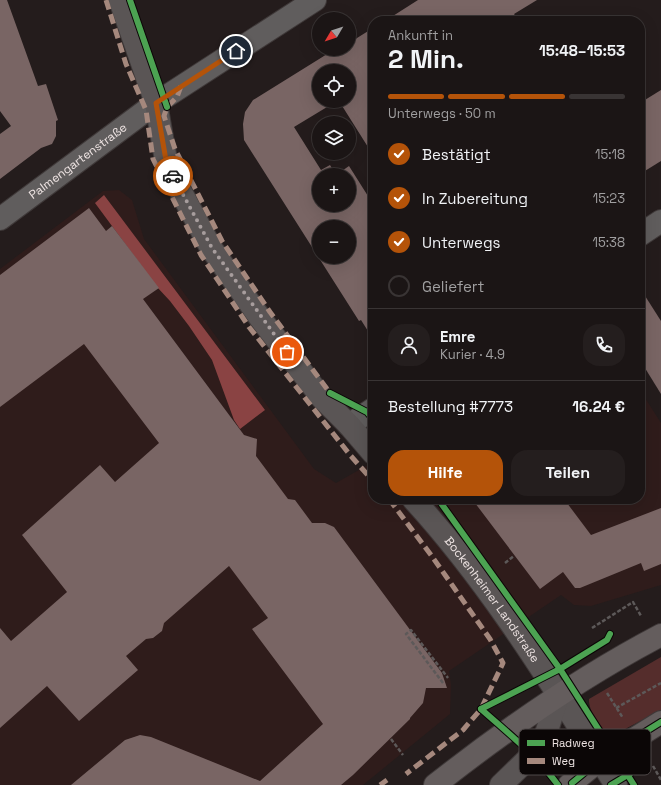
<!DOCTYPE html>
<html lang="de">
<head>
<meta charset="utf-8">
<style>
  :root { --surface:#1b1515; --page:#241e1e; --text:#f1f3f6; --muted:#a09fa0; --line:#393434; --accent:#b45309 }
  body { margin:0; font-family:"Space Grotesk",sans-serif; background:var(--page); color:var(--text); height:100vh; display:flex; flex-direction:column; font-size:15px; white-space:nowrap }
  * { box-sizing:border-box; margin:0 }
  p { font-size:13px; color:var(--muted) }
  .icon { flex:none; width:22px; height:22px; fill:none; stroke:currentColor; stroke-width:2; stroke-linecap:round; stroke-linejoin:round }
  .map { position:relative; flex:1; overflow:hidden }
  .side { position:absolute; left:368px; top:16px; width:277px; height:488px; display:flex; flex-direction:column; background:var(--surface); border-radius:16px; box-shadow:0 4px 16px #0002,0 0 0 1px var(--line) }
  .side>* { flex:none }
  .needle { width:26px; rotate:231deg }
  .buttons { position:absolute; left:312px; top:12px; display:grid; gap:8px }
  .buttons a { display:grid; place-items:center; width:44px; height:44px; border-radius:50%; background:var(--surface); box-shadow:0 4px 16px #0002,0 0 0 1px var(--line); font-size:20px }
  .pin { position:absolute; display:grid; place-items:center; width:34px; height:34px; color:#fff; margin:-17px; border:2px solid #fff; border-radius:50%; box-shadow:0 1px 4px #0007 }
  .courier { position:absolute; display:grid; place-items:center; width:40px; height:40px; margin:-20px; border:3px solid #b45309; border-radius:50%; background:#fff; color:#222; box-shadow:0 1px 5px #0007 }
  .overview em { font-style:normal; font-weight:600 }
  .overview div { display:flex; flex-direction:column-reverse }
  .overview { display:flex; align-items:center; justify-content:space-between; height:68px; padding:0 20px }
  h1 { font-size:26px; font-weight:600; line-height:30px }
  .bar { display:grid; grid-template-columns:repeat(4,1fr); gap:6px 4px; align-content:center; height:48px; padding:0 20px }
  .bar i { height:5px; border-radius:3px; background:var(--line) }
  .bar .selected { background:var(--accent) }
  .bar p { grid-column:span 4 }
  .line { display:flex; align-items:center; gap:10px; padding:0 20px; border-top:1px solid var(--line) }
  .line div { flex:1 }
  .round { display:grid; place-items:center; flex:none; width:42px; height:42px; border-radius:16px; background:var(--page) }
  ol { padding:0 20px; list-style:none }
  li { display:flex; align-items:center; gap:12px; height:44px }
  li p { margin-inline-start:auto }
  li .icon { padding:4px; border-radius:50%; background:var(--accent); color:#fff; stroke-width:4 }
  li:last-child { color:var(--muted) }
  li i { width:22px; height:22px; border:2px solid var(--line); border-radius:50% }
  .button { display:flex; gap:8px; margin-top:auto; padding:8px 20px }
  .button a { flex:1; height:46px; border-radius:16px; background:var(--accent); color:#fff; font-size:16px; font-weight:600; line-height:46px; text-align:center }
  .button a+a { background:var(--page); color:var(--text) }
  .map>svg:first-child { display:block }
</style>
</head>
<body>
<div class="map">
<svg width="661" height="785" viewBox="0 0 661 785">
  <rect width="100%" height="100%" fill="#241c1c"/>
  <polygon fill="#2f1c1b" points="119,190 132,200 144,239 314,469 336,483 373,462 373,499 640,499 640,390 661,423 661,585 591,606 574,605 561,595 449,671 451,685 450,714 363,785 0,785 0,269 103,191"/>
  <path fill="#552d2c" d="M661,657V710L612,736C602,731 588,711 589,699Z"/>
  <polygon fill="#8a4343" points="104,195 265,410 240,429 234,420 212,360 189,326 170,301 157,287 95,203"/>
  <g fill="#796564" fill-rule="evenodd">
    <polygon points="0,0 7,0 38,86 46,84 58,120 56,121 56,136 52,144 41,148 0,179 0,134 11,126 0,111"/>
    <polygon points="418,0 537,0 514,14 519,21 385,21"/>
    <path d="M373,28V155L339,101H349V71H319V101H337L294,127L321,170L330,165L336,175L349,166L373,204V339L361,320L359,321L244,140L243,124L245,112L253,100L332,51L334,53L340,49H349V43ZM319,175H349V205H319ZM319,227H349V257H319Z"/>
    <polygon points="661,90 661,161 640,174 640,103"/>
    <polygon points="89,208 106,231 112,226 159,288 143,299 244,435 257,439 256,456 288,499 295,500 312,523 325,523 334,527 442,673 447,688 426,688 423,703 410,718 410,719 353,775 341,785 71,785 125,740 140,735 151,737 260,781 323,724 252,629 268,618 229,566 164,623 162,631 153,638 146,639 126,656 138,670 79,721 47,686 0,728 0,628 11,641 67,592 22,535 100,465 115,482 159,443 84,344 0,407 0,275"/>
    <polygon points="640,288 661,321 661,394 640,360"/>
    <polygon points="472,499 564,499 591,535 661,508 661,564 644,571 641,563 580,588 575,588 563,572 540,589"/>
  </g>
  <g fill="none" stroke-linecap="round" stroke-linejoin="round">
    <defs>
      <g id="street">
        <path id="s1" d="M0,219L156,103L315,0"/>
        <polyline points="640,235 661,221"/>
        <polyline points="349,425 373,409"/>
      </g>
      <g id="secondary">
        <polyline points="120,0 156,103 167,166 211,248 260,318 322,398 349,425 373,453"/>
        <path id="s2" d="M413,499C491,584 554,688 616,785"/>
        <polyline points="501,785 532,755 543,743 558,696"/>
      </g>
      <g id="primary">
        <path d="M435,785C506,729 581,677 661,635"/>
        <polyline points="569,785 600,760 661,722"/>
      </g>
    </defs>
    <use href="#street" stroke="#3f3939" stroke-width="24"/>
    <use href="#secondary" stroke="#3f3939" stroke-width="24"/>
    <use href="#primary" stroke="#3f3939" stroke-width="24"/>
    <g stroke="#5d5959" stroke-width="2.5" stroke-dasharray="4 2" stroke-linecap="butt">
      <polyline points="505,563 514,556"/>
      <polyline points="592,628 633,602 641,616"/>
      <polyline points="443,683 406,634 411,630 448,678"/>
      <polyline points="607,693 623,718"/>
      <polyline points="616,708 661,683"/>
      <polyline points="391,739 403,755"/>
      <polyline points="653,766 661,780"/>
    </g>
    <use href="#street" stroke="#605d5d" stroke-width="22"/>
    <use href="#secondary" stroke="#5a5555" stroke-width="22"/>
    <use href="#primary" stroke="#645d5d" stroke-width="22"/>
    <g stroke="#a5887d" stroke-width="5" stroke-dasharray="10 5" stroke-linecap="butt">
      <polyline points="106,0 126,64 146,110 153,159 201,255 249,327 350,455 373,481"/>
      <polyline points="181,86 177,97 167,107 164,116 175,149 222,241 270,312 330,393"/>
      <polyline points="389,499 431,555 490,639 503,663 481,709 463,730 406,774"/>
      <polyline points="380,785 387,780"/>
    </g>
    <defs>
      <g id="cycleway">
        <polyline points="130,0 167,107"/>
        <polyline points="330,393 367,412 373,419"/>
        <polyline points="438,499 560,669 634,785"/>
        <polyline points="481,709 560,669 607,640 610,634"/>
        <path d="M481,709C508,733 537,756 558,785"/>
        <polyline points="572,783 600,760 661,722"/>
        <polyline points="611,785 631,773 642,733"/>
      </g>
    </defs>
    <use href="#cycleway" stroke="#0b0606" stroke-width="8"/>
    <use href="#cycleway" stroke="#4ca352" stroke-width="6"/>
  </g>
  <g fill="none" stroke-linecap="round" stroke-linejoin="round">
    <polyline stroke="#a79d9d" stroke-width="4" stroke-dasharray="0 7.2" points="173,176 212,248 287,352"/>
    <polyline stroke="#b45309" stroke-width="5" points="173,176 167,166 156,103 236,51"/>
  </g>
  <g text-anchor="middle" stroke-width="4" stroke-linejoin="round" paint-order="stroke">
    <g font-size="12" fill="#ede3e2" stroke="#0b0606">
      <text dy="4" stroke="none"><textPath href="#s1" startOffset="97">Palmengartenstraße</textPath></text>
      <text dy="4" stroke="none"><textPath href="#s2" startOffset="128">Bockenheimer Landstraße</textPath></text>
    </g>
  </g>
  <rect x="519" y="729" width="132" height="46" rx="6" fill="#0b0606" stroke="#4f4848" stroke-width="1"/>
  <rect x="527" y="740" width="18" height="6" fill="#4ca352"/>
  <rect x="527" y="758" width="18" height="6" fill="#a5887d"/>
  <g font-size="11" fill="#ede3e2">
    <text x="552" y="747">Radweg</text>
    <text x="552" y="765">Weg</text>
  </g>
</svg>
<div class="buttons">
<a><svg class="needle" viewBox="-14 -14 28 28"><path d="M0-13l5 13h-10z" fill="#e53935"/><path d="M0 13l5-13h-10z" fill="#a09fa0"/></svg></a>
<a><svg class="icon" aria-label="locate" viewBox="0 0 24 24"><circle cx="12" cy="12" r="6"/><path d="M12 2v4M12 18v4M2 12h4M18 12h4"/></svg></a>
<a><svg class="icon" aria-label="layers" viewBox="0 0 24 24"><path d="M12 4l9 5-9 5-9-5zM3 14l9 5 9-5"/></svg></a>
<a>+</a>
<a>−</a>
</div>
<div class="pin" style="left:287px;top:352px;background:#ea580c"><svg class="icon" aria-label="bag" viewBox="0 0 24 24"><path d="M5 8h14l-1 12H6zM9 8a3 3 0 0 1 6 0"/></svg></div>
<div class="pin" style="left:236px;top:51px;background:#1f2937"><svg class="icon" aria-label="home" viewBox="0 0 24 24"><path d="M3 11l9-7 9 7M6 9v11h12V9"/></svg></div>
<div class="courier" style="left:173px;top:176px"><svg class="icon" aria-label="car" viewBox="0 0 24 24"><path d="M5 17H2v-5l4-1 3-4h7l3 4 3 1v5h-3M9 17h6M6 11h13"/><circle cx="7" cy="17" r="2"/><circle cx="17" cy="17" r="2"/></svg></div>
<section class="side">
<div class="overview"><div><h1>2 Min.</h1><p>Ankunft in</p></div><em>15:48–15:53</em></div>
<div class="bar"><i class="selected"></i><i class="selected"></i><i class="selected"></i><i></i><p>Unterwegs · 50 m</p></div>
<ol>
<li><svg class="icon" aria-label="check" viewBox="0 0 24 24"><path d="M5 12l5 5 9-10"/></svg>Bestätigt<p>15:18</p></li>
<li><svg class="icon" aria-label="check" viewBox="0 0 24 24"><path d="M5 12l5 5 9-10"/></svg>In Zubereitung<p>15:23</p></li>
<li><svg class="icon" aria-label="check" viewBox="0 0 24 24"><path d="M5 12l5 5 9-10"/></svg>Unterwegs<p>15:38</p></li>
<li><i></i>Geliefert</li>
</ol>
<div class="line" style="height:72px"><a class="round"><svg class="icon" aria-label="person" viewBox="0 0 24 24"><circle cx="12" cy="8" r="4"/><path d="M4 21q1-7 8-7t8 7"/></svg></a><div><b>Emre</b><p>Kurier · 4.9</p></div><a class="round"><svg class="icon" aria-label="phone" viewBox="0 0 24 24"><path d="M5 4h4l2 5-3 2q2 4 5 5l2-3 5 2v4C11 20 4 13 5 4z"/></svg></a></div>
<div class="line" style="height:52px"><div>Bestellung #7773</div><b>16.24 €</b></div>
<div class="button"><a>Hilfe</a><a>Teilen</a></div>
</section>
</div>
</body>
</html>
